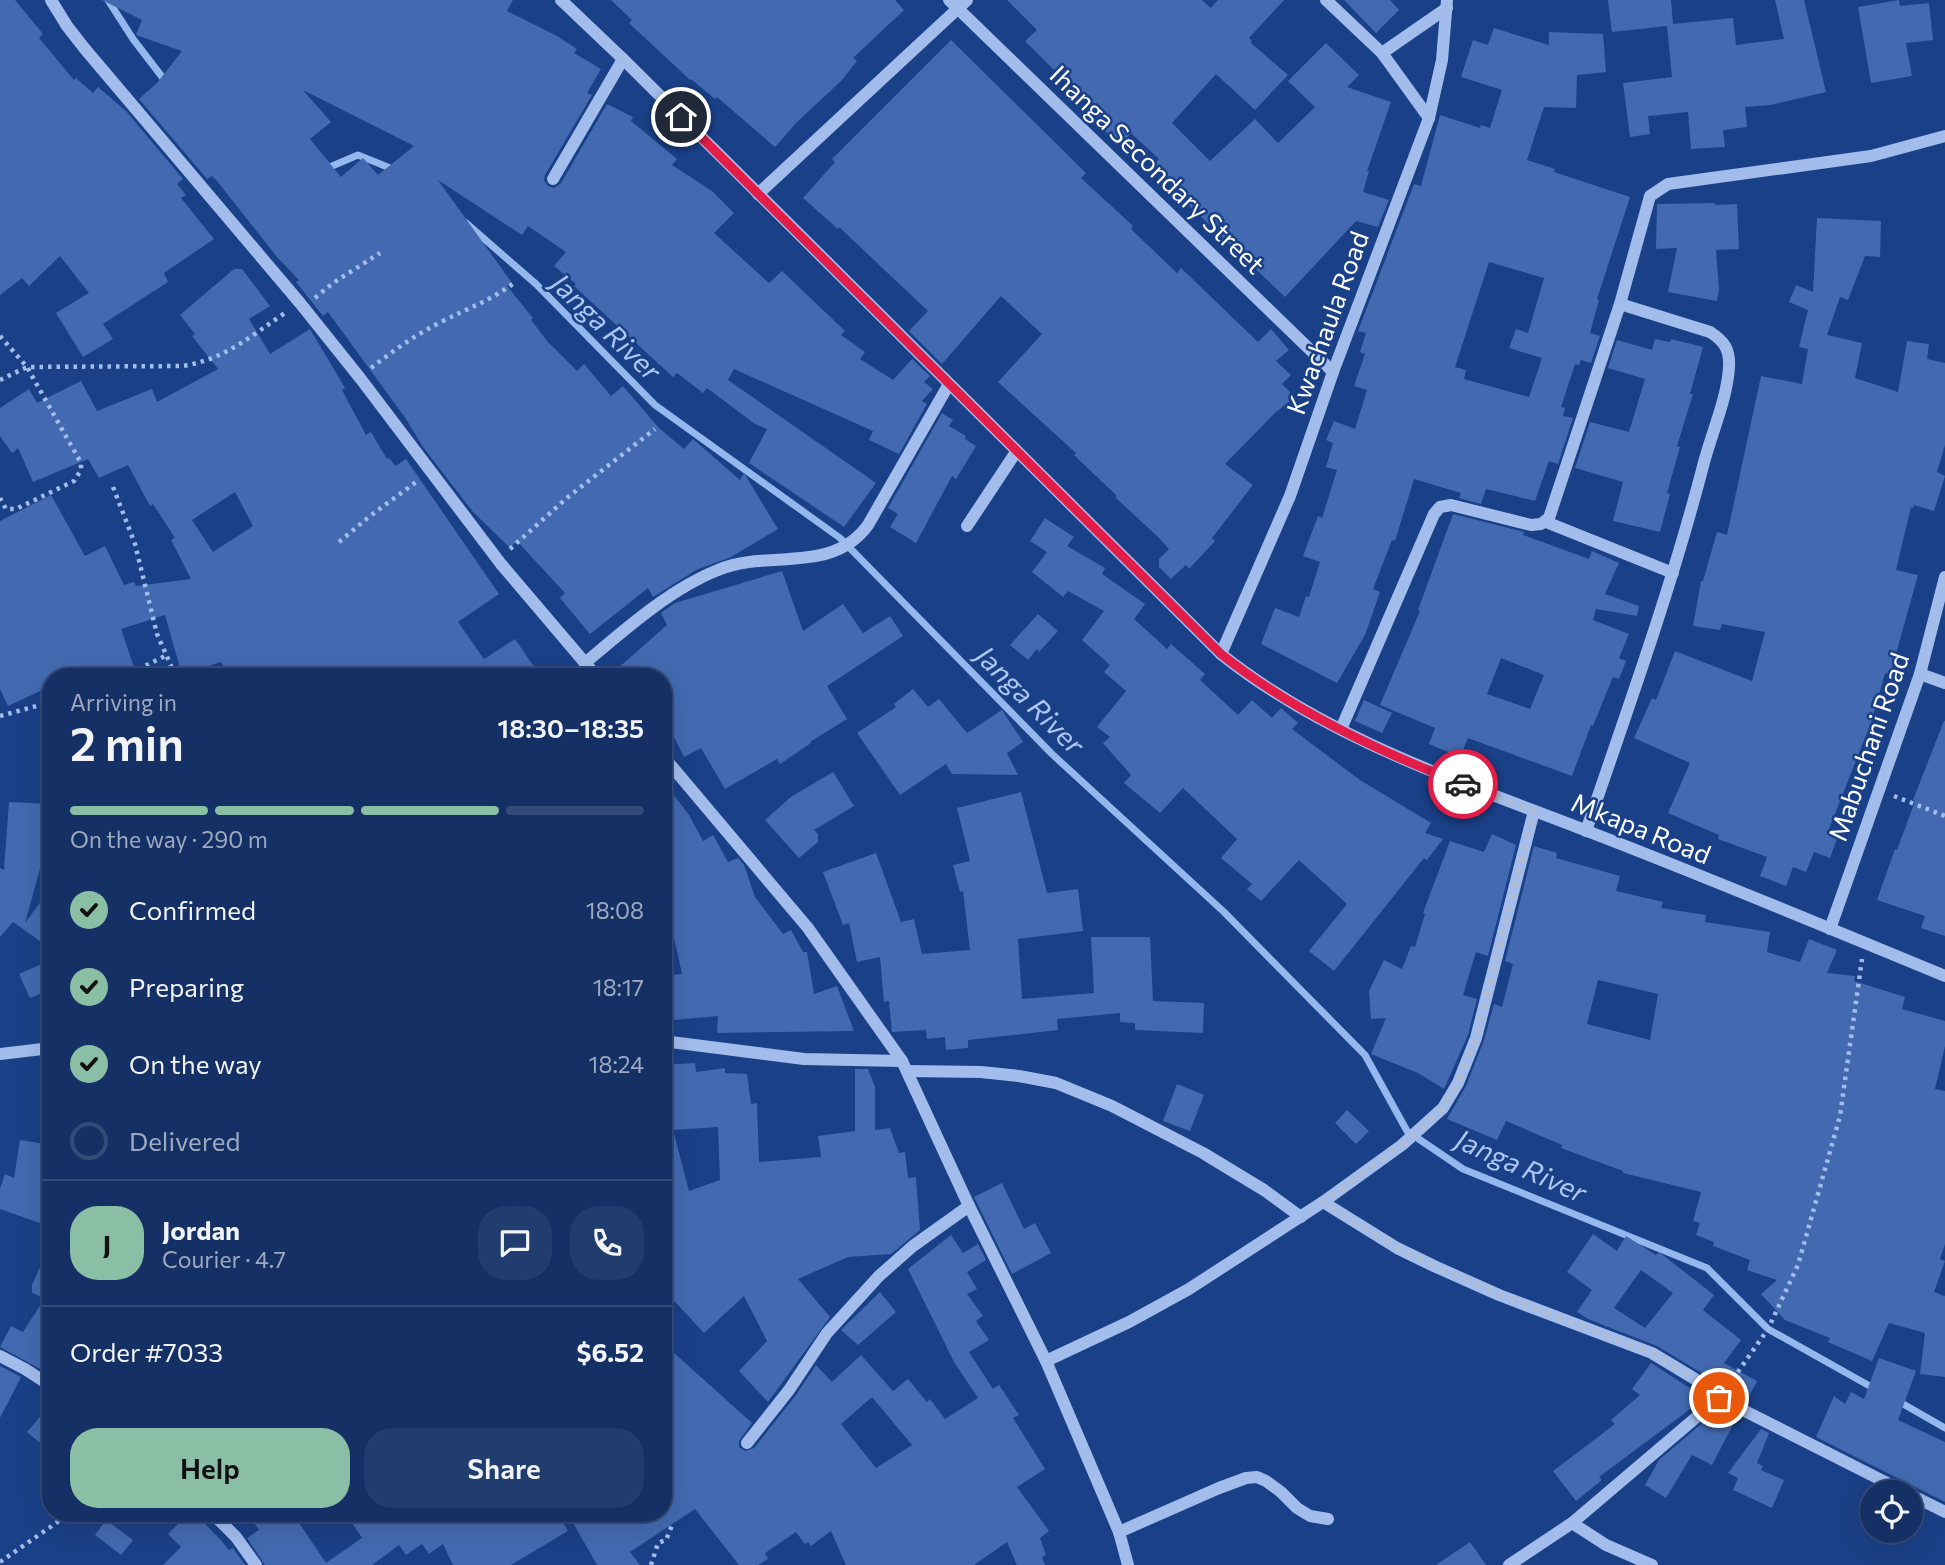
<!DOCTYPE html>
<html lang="en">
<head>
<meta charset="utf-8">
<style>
  :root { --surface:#143065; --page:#213c6e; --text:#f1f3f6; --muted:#9da9bf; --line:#334b79; --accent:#8abfa5 }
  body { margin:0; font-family:Commissioner,sans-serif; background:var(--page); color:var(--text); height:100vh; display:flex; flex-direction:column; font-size:26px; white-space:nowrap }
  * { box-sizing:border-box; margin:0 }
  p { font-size:23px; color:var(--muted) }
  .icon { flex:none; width:38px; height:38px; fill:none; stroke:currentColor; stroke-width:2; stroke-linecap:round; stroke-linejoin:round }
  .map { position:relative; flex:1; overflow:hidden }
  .panel { position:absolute; left:42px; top:668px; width:630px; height:854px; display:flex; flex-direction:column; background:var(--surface); border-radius:28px; box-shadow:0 7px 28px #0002,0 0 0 2px var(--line) }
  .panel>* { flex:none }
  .tools { position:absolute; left:1860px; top:1480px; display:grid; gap:14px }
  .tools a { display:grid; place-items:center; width:63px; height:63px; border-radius:50%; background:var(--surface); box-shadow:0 7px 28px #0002,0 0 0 2px var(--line); font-size:35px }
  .pin { position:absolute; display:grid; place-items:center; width:60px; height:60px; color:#fff; margin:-30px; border:4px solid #fff; border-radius:50%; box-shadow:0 2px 7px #0007 }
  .courier { position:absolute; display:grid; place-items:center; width:70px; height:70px; margin:-35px; border:5px solid #e11d48; border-radius:50%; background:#fff; color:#222; box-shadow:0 2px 9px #0007 }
  .overview em { font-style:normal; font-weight:600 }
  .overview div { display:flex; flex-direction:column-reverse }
  .overview { display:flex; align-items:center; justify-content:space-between; height:119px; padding:0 28px }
  h1 { font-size:46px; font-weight:600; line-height:52px }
  .bar { display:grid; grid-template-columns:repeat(4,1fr); gap:10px 7px; align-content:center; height:84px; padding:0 28px }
  .bar i { height:9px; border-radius:5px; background:var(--line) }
  .bar .current { background:var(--accent) }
  .bar p { grid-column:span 4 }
  .line { display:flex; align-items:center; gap:18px; padding:0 28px; border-top:2px solid var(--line) }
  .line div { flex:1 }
  .round { display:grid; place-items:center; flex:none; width:74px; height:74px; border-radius:28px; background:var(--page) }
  ol { padding:0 28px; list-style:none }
  li { display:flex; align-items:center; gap:21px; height:77px }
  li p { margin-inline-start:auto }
  li .icon { padding:7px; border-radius:50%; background:var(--accent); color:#111; stroke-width:4 }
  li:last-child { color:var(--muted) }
  li i { width:38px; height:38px; border:4px solid var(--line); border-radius:50% }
  .cta { display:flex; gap:14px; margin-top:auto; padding:14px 28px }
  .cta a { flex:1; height:80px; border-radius:28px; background:var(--accent); color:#111; font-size:28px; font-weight:600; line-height:80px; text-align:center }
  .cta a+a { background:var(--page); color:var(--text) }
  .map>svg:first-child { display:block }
</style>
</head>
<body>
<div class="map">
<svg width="1945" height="1565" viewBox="0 0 1945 1565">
  <rect width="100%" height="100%" fill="#1a4087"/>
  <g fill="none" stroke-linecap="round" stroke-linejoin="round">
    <g stroke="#94b7ee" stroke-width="7">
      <polyline points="108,0 133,39 166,82"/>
      <polyline points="325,169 358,155 395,170"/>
      <polyline points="466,223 536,284 655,405 840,538 1052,754 1224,912 1365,1055 1407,1131 1463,1169 1707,1268 1768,1329 1875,1389"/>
      <polyline points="1898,1401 1945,1428"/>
    </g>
  </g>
  <g fill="#436ab0" fill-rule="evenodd">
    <polygon points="0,0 15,0 43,34 39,38 74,80 76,78 93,93 98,87 126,111 183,179 177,184 186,195 181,198 214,239 164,273 168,282 103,324 113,339 83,357 56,313 89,293 60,256 29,286 22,278 0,295"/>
    <path d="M102,0H513L507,11L557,36L577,49L574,53L601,69L587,93L592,95L545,175L544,180L548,186L554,188L561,183L607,104L633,117L631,121L677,159L672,165L712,191L734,213L714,233L769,283L782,271L845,331L841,335L865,352L860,359L893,380L912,359L930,376L924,382L933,389L922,401L927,404L899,454L869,440L873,431L734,369L728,380L876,483L844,527L749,463L767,429L755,424L707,388L703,393L677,373L673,377L574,286L576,284L554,266L566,252L528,226L522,235L438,180L512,283L507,286L533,318L531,320L548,342L577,371L584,364L611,396L623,386L659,428L684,449L693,439L740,480L744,473L778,529L731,557L696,570L653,597L648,588L590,634L560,598L565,593L517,541L510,548L473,512L423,447L406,419L328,312L323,316L296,282L299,280L277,257L217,181L212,176L207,179L139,99L157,83L182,51L136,35L142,20ZM303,90L414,146L378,175L363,158L341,177L310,139L331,122Z"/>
    <polygon points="611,0 895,0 904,10 853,58 857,61 842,80 797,122 775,147 717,97 715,99 691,79 690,80 629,23 632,20"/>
    <polygon points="1007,0 1202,0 1211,8 1218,0 1284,0 1249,38 1252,41 1251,43 1288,75 1255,110 1216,74 1172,123 1210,161 1255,119 1278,143 1315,107 1288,81 1326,43 1359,75 1347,87 1391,102 1367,171 1369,171 1363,192 1389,200 1378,227 1356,221 1285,297 1178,195 1180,192 1152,166 1159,159 1131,133 1120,145 1094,121 1099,115 1025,41 1037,30"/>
    <polygon points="1344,0 1390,0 1399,10 1376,33"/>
    <polygon points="1608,0 1671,0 1673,24 1733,18 1736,45 1784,39 1775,0 1804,0 1826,92 1771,105 1745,107 1747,127 1723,130 1725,147 1691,149 1688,112 1648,116 1650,134 1630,137 1623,83 1672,77 1667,26 1612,32"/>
    <polygon points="1899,0 1900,6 1929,3 1933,40 1906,43 1912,76 1871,83 1858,7"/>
    <path d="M1494,28L1549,45V32L1603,34L1606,72L1577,75L1576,108L1544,107L1527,160L1555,169L1554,172L1630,197L1597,299L1599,300L1590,333L1600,336L1591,363L1581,360L1579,365L1575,364L1561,407L1565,408L1563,416L1573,418L1558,464L1549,461L1535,501L1486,489L1481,504L1459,498L1461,493L1414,479L1395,541L1392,540L1373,589L1380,592L1365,635L1337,683L1261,644L1275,608L1299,617L1306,596L1309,597L1320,562L1303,556L1318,516L1322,518L1337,470L1326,467L1333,443L1326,440L1334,421L1355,429L1367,390L1354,386L1365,354L1360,352L1366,333L1358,331L1414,184L1421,186L1440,115L1480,128L1481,125L1490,128L1502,90L1461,77L1473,40L1488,45ZM1489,262L1544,278L1528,333L1516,329L1509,348L1542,358L1529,397L1464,379L1466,370L1455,367Z"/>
    <polygon points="951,40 1086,173 1081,178 1133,226 1131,229 1177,273 1181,268 1258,342 1271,329 1289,350 1276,361 1291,375 1282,384 1295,397 1276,412 1225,464 1253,485 1212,538 1215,541 1189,569 1186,565 1171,579 1159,567 1159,559 1169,549 1159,538 1115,497 1117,496 1074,455 1076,453 998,382 1042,334 1001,296 942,364 909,331 928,311 839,227 838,229 803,198 835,162 832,159"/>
    <polygon points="1715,203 1715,205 1737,204 1739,249 1716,250 1719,289 1717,301 1668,292 1677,248 1656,249 1657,204"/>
    <polygon points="1817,218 1881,221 1880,257 1865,256 1848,300 1840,297 1827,335 1862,343 1855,378 1898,392 1907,341 1929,344 1927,359 1945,363 1945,445 1937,472 1945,476 1934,511 1914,505 1913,508 1911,507 1896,570 1918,575 1890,675 1885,673 1872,720 1829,829 1839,833 1830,858 1814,852 1806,872 1793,867 1786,886 1760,876 1767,857 1718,839 1719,835 1668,813 1690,763 1634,738 1652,698 1656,700 1675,651 1752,681 1765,632 1722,624 1720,630 1693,626 1701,581 1703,581 1717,532 1727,535 1761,376 1802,384 1808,349 1799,347 1808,310 1789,302 1796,285 1813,292"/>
    <path d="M234,269H242L270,306L249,319L270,354L310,329L345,388L342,390L366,435L371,432L387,459L389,458L396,466L406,459L499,594L458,622L484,659L515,639L541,677H229L221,662L182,675L165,615L121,629L135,670L114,677H51V686L8,706L0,689V521L51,495L85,556L105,546L124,585L134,582L136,586L191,579L171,540L175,538L153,504L150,506L128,465L99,478L88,459L33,482L18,448L12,453L0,436V408L29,389L37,403L81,381L97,411L152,389L157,402L218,369L192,336L195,334L180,315ZM235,492L253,526L213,552L192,520Z"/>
    <polygon points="1655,339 1670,342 1671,339 1703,347 1690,394 1693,394 1677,446 1680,447 1667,493 1670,494 1660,532 1613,521 1623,482 1575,468 1590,422 1629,432 1645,379 1608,368 1617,340 1652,350"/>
    <polygon points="942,413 953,420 949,426 966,436 965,439 976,446 956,479 952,476 916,543 890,527 898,514 888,508"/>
    <path d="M1453,514L1524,532L1523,535L1589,559L1592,551L1619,563L1605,594L1639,606L1637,616L1596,609L1593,620L1629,634L1619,658L1626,661L1619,679L1613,677L1593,726L1591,725L1572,776L1468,738L1460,757L1429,744L1435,728L1380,705L1420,611L1418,610ZM1501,658L1544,675L1530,709L1487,694Z"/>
    <polygon points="1045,518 1074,537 1067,546 1105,568 1102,574 1145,604 1134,619 1167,649 1171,644 1205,674 1200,680 1238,715 1252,700 1272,718 1281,708 1298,723 1292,729 1360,780 1431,823 1425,833 1443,839 1427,860 1424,858 1334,971 1309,951 1347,904 1299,860 1261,901 1247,889 1252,884 1221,858 1237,839 1183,788 1160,813 1124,783 1131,775 1103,743 1110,737 1097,727 1126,691 1104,672 1110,665 1082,640 1104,611 1068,591 1063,597 1032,572 1047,552 1030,541"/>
    <polygon points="782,571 803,631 843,604 863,633 890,616 903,636 827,686 847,719 810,742 811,743 780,764 777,759 725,789 701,748 684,757 671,731 663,736 663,677 608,677 667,625 661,613 675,603"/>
    <polygon points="1038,614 1058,631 1039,652 1037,649 1028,660 1010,645"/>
    <polygon points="913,689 928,707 939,699 967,733 1002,710 1023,742 1007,753 1018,775 952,774 946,764 900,795 857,733 896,707 894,704"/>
    <polygon points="1364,700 1392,713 1382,733 1355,721"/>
    <polygon points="1944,721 1945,721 1945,936 1921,928 1925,916 1877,900 1895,849 1897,850 1915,801 1913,800"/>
    <polygon points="833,772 854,806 814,830 818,834 818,842 799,858 765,820 791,797"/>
    <polygon points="663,781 689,815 703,841 713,835 728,862 738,858 744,865 755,897 783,934 791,930 803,952 807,952 814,994 837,986 854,1031 717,1033 718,1016 663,1021 663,976 682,974 672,929 663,932"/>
    <polygon points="1021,792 1047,893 1078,889 1083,931 1018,939 1022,999 1094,993 1091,937 1150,937 1153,1001 1204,1003 1203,1033 1135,1030 1135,1023 1120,1022 1120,1013 1057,1019 1058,1030 968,1040 968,1048 946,1050 945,1037 927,1039 926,1030 892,1032 889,1001 884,1002 880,957 857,962 849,923 843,925 823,872 876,853 901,922 914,919 922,954 970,950 963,891 960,892 953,865 970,861 957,808"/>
    <polygon points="9,802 51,804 51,829 25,923 51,888 51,949 13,922 0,937 0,868 4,870"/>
    <polygon points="1492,834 1516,845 1488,956 1476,952 1463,995 1477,999 1468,1035 1444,1089 1418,1073 1371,1054 1386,1018 1371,1019 1369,991 1384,960 1402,969 1411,946 1415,947 1425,914 1423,913 1450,841 1484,852"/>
    <path d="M1534,846L1557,853L1556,858L1620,876L1616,891L1663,902L1661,908L1706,915L1705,922L1770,932L1767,952L1800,962L1809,939L1837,950L1827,973L1855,976L1854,981L1905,997L1902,1009L1945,1021V1046L1935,1089L1945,1091V1244L1940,1259L1945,1261L1934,1292L1945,1296V1377L1920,1374L1925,1333L1889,1323L1872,1361L1828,1342L1830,1338L1785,1320L1761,1294L1777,1280L1747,1270L1750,1260L1713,1246L1714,1242L1696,1235L1700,1223L1693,1221L1701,1192L1623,1173V1171L1561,1148L1562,1145L1506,1121L1497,1140L1447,1119L1466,1086L1484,1040L1494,1004L1502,1007L1513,964L1505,961ZM1598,980L1658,994L1650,1040L1587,1024Z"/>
    <polygon points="51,960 51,989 30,998 19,974"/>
    <path d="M695,1063L696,1072L725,1068V1073L747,1074L751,1104L757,1103L759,1162L821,1157L818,1136L855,1131V1069H868L875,1087V1130L890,1128L899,1153L905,1152L908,1178L916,1177L920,1230L891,1254L848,1257L798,1279L830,1317L768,1402L739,1371L767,1341L744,1296L704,1333L663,1289V1065ZM718,1127L720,1180L689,1191L673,1130Z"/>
    <polygon points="1177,1084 1204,1095 1190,1131 1163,1121"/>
    <polygon points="1347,1110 1369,1131 1356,1144 1335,1123"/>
    <polygon points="20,1140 51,1145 51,1227 0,1209 0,1189 5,1174 14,1178"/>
    <polygon points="1002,1183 1024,1229 1035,1223 1051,1253 1012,1274 974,1197"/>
    <path d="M1593,1234L1617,1251L1626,1236L1656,1255L1659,1252L1714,1295L1703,1310L1741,1340L1724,1363L1757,1381L1746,1402L1724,1391L1700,1372L1657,1346L1588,1319L1577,1312L1592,1290L1567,1272ZM1641,1270L1673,1293L1645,1328L1614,1308Z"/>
    <path d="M951,1235L963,1253L978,1244L986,1260L967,1272L977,1289L967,1294L983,1316L976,1321L989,1340L969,1352L993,1389L999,1385L1019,1415L1013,1418L1045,1469L1017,1487L1049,1531L1040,1538L1046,1555L1042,1557L1045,1565H1017L1007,1542L974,1565H846L831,1531L811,1546L808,1542L805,1544L796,1532L765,1553L768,1559L758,1565H739L695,1509L630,1552L640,1565H597L568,1514H663V1343L752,1423L739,1441V1447L745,1451L754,1448L796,1395L816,1365L832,1382L861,1355L893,1391L908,1379L927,1402L930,1399L945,1419L978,1398L954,1362L908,1269ZM872,1397L912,1445L876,1468L841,1424Z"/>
    <polygon points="51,1242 51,1375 0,1347 11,1326 23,1332 45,1298 32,1293 32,1285"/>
    <polygon points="880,1292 896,1312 858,1345 841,1330"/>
    <polygon points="1879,1358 1916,1371 1898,1420 1945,1442 1945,1502 1816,1437 1834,1396 1845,1404 1851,1392 1864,1399"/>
    <polygon points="1651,1363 1705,1398 1599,1477 1602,1480 1576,1501 1553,1471 1615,1424 1611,1420 1640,1395 1632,1389"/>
    <polygon points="0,1366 21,1377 0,1418"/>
    <polygon points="51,1404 51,1452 27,1432"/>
    <polygon points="1720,1408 1737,1417 1712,1465 1692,1455 1666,1498 1645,1485 1659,1460"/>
    <polygon points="1761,1429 1769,1433 1757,1463 1763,1466 1761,1470 1784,1480 1772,1508 1733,1490 1738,1478 1728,1473"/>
    <polygon points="188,1514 195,1514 220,1539 229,1550 233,1548 245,1565 163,1565 181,1547 168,1534"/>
    <polygon points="248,1514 293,1514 326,1563 362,1538 346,1514 558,1514 568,1531 511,1565 453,1565 443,1544 429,1554 422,1544 406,1555 399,1545 372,1565 265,1565 247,1538 259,1530"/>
    <polygon points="106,1520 133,1540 121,1555 95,1535"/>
    <polygon points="1470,1542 1486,1565 1436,1565"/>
  </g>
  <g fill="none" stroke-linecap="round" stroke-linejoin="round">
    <g stroke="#a2bdec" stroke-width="4.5" stroke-dasharray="3.5 5" stroke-linecap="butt">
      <polyline points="315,298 333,283 380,253"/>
      <polyline points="0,336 27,367 81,463 81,470 74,481 16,509 6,509 0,498"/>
      <path d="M371,368C393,351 415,335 441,322C468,308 488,302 514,283"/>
      <path d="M0,380L27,367L183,366C226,359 252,335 288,311"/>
      <polyline points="113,487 135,544 157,634 176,677"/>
      <polyline points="339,542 370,516 419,480"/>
      <polyline points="510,549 568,497 655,429"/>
      <polyline points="123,677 165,656"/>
      <polyline points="0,716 51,702"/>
      <polyline points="1894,796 1945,816"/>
      <polyline points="1728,1386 1768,1329 1798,1265 1840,1116 1862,959"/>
      <polyline points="0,1562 69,1514"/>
      <polyline points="651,1565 658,1543 666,1540 673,1523"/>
    </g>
    <g stroke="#a2bdec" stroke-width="12">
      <polyline points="51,0 67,26 85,49 300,303 360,378 501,564 597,677"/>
      <path d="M561,0L623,59L1221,654C1327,739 1461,782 1587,831C1707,877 1826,927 1945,976"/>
      <polyline points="949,0 1333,372"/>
      <polyline points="1326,0 1382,53 1429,118"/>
      <polyline points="1382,53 1447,8"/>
      <polyline points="553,179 623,59"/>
      <polyline points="758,194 967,0"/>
      <polyline points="1546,522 1673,573"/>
      <polyline points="967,526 1016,452"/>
      <polyline points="1221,654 1290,496 1333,372 1429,118 1442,60 1447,0"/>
      <path d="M585,663C624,630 670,589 718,570C767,549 832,575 868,525L949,384"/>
      <polyline points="1920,674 1945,683"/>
      <polyline points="1341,729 1434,514 1440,507 1451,505 1531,525 1541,524 1549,518 1620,304"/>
      <polyline points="663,756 808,928 902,1061 969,1206 1046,1361 1119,1532 1128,1565"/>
      <path d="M1586,831C1627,711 1670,592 1702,470C1710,436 1727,401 1729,367C1730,349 1724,341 1710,332L1620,304L1650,196L1668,184L1871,156L1945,136"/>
      <polyline points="1830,929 1920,674 1945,577"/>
      <polyline points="663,1041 804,1059 902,1061"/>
      <polyline points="0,1054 51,1048"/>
      <polyline points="908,1071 981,1072 1019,1076 1056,1083 1112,1106 1203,1153 1264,1190 1301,1217"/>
      <polyline points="1323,1202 1397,1248 1434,1266 1499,1295 1652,1353 1695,1379 1719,1398 1907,1493"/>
      <polyline points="0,1356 25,1369 51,1386"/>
      <polyline points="1046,1361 1129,1322 1189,1289 1323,1202 1402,1145 1443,1108 1458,1083 1476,1038 1534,811"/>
      <polyline points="747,1443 789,1390 827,1333 879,1276 913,1246 969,1206"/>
      <polyline points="1911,1495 1945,1512"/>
      <polyline points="213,1514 236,1537 256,1565"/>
      <polyline points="1572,1523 1606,1545 1652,1565"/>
      <polyline points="1119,1532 1219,1488 1246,1478 1257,1477 1266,1481 1281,1492 1297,1508 1310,1516 1328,1519"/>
      <polyline points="1509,1565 1572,1523 1719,1398"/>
    </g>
  </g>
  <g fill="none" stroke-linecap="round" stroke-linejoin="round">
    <polyline stroke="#afbcd5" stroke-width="7" stroke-dasharray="0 12.6" points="1463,784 1534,811 1476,1038 1458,1083 1443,1108 1402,1145 1322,1202 1397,1248 1434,1266 1523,1304 1652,1353 1695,1378 1719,1398"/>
    <path stroke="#e11d48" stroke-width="9" d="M681,117L1221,654C1291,710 1380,752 1463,784"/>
  </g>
  <g text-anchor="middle" stroke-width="5" stroke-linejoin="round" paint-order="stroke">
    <g font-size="26" fill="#fff" stroke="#1a4087">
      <text transform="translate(1157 170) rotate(44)" y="9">Ihanga Secondary Street</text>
      <text transform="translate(1328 323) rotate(-70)" y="9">Kwachaula Road</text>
      <text transform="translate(1869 747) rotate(-71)" y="9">Mabuchani Road</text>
      <text transform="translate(1641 829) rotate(22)" y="9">Mkapa Road</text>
    </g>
    <g font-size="28" font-style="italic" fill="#adc7f3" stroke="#1a4087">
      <text transform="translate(606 327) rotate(44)" y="10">Janga River</text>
      <text transform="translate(1030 700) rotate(45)" y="10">Janga River</text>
      <text transform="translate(1521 1166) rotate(24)" y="10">Janga River</text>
    </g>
  </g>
</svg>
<div class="tools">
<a><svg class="icon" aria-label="locate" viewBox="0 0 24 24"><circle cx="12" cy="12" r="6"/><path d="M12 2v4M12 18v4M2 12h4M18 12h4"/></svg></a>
</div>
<div class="pin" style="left:1719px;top:1398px;background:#ea580c"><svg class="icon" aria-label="bag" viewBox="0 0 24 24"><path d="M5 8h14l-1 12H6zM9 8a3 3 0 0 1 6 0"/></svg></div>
<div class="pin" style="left:681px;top:117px;background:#1f2937"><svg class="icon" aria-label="home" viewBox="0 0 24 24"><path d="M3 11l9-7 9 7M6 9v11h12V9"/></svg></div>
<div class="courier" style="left:1463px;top:784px"><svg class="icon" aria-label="car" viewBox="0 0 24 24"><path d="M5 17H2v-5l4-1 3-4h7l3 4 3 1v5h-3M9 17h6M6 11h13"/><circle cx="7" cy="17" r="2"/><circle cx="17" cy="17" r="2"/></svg></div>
<section class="panel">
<div class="overview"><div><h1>2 min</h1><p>Arriving in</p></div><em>18:30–18:35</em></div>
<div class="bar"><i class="current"></i><i class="current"></i><i class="current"></i><i></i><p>On the way · 290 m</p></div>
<ol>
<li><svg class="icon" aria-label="check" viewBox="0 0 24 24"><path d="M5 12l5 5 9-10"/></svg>Confirmed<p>18:08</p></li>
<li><svg class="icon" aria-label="check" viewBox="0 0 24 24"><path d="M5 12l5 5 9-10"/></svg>Preparing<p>18:17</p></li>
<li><svg class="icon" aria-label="check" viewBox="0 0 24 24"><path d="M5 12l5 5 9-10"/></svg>On the way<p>18:24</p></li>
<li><i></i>Delivered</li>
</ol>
<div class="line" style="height:126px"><b class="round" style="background:var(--accent);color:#111">J</b><div><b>Jordan</b><p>Courier · 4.7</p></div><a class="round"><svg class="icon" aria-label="chat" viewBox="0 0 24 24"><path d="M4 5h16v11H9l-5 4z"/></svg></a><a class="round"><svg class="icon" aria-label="phone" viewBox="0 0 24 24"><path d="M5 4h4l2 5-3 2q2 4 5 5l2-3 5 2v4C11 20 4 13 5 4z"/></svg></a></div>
<div class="line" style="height:91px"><div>Order #7033</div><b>$6.52</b></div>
<div class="cta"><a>Help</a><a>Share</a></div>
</section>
</div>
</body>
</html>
